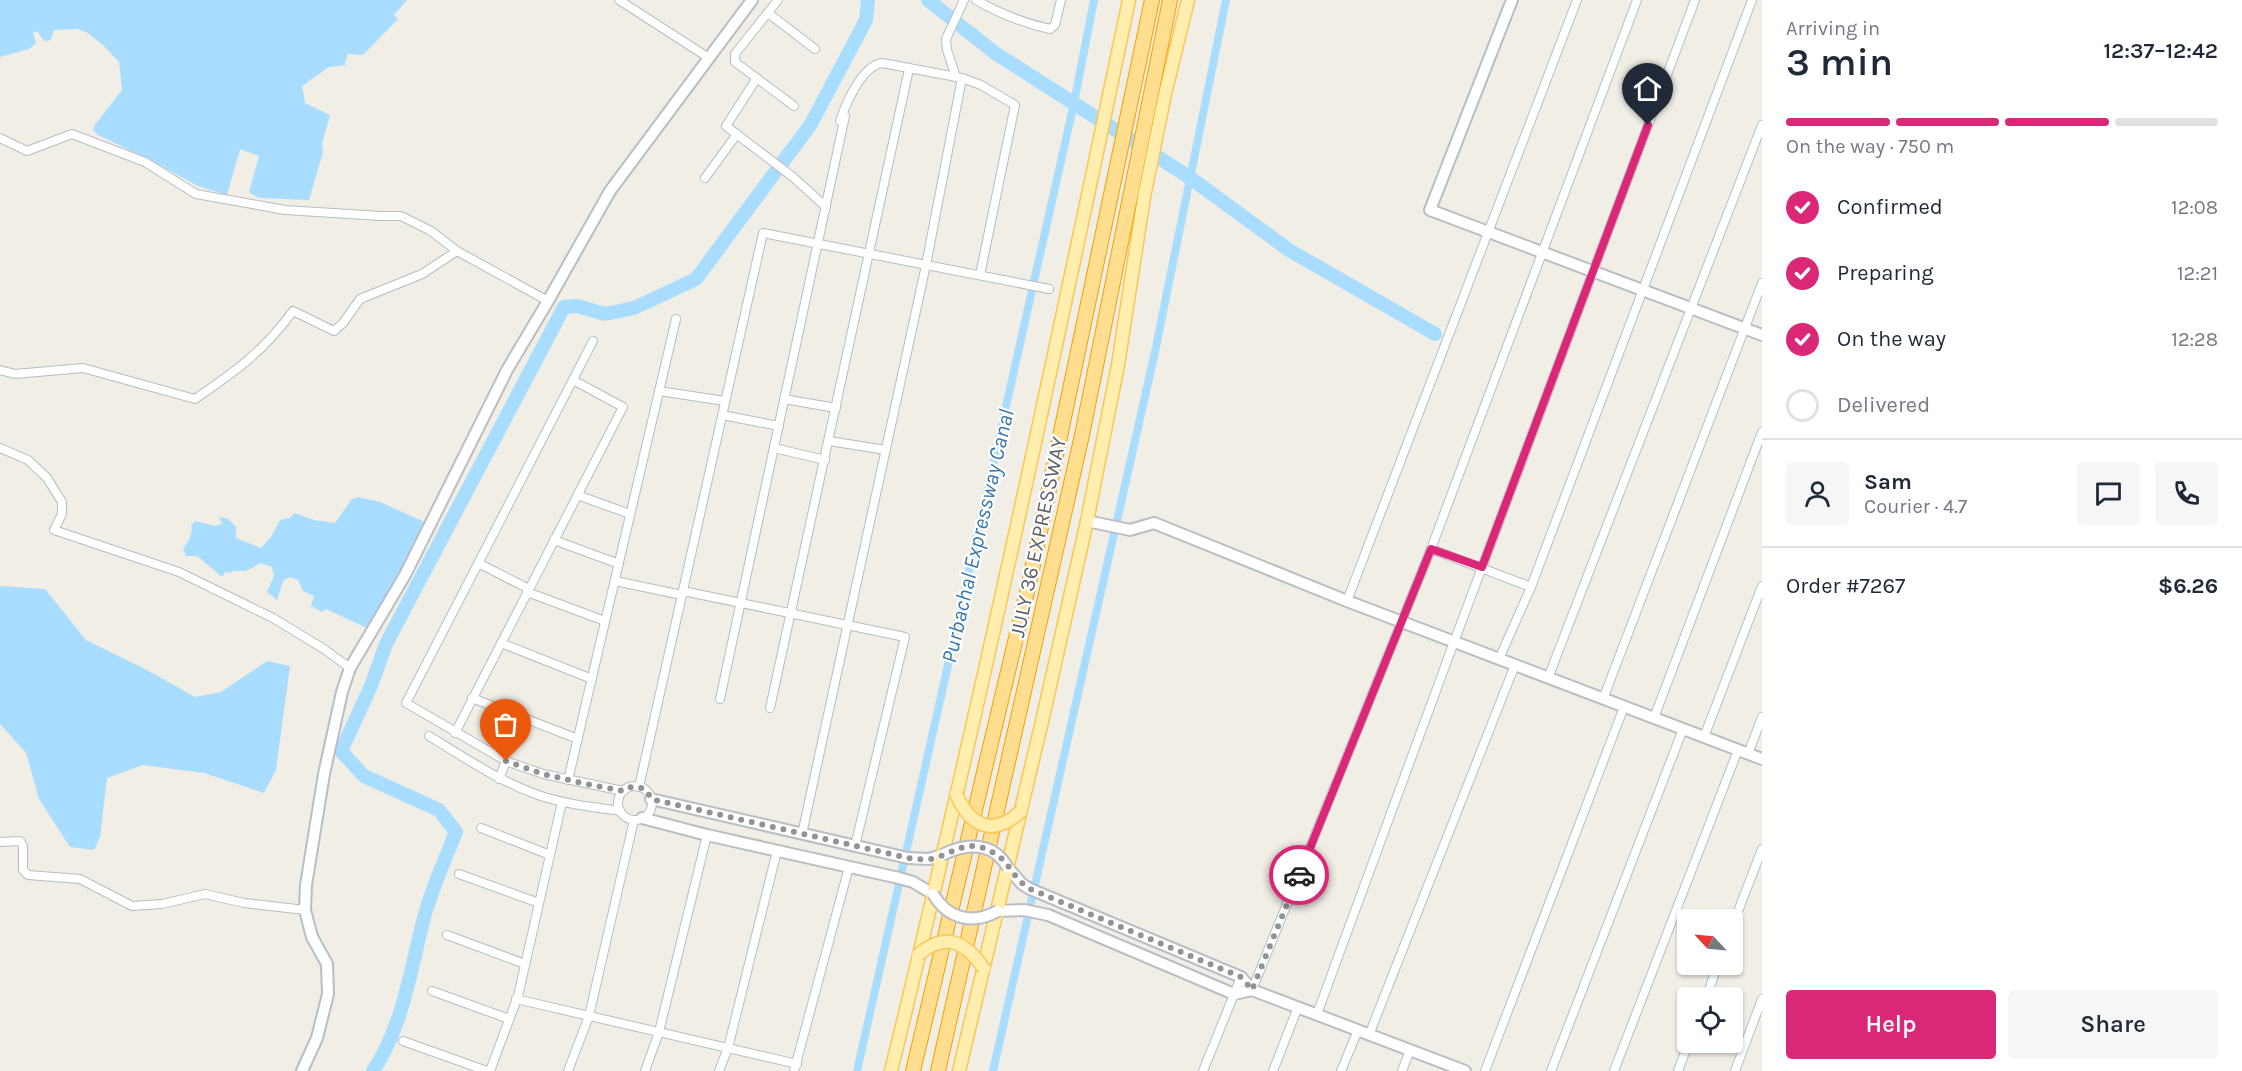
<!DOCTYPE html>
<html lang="en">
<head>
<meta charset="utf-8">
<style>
  :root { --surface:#fff; --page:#f6f6f7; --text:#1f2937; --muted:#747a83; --line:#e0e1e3; --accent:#db2777 }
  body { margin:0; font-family:Karla,sans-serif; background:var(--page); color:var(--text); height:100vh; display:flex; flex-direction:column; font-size:22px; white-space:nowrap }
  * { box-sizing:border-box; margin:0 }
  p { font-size:20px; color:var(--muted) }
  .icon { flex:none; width:33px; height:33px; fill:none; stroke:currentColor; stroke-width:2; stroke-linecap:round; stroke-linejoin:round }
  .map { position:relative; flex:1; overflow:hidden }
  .panel { display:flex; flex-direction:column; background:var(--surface); width:480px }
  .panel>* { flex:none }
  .needle { width:39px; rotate:296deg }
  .buttons { position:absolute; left:1677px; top:909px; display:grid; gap:12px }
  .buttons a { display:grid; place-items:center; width:66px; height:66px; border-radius:6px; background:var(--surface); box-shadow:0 2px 4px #0004; font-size:30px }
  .pin { position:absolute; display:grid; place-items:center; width:51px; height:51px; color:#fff; margin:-62px -26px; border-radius:50% 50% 50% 0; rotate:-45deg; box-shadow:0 0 6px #0007 }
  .pin .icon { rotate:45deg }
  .courier { position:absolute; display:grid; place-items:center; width:60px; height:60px; margin:-30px; border:4px solid #db2777; border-radius:50%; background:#fff; color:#222; box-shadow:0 2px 8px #0007 }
  .overview em { font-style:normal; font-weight:600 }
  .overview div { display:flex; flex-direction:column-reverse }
  .overview { display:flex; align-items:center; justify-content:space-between; height:102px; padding:0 24px }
  h1 { font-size:39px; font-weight:600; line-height:45px }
  .bar { display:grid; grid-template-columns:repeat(4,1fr); gap:9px 6px; align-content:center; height:72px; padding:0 24px }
  .bar i { height:8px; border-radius:4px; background:var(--line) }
  .bar .current { background:var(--accent) }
  .bar p { grid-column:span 4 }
  .line { display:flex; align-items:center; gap:15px; padding:0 24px; border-top:2px solid var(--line) }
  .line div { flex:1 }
  .round { display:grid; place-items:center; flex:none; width:63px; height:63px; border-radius:6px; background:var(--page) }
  ol { padding:0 24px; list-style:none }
  li { display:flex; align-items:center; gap:18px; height:66px }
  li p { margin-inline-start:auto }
  li .icon { padding:6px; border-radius:50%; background:var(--accent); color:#fff; stroke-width:4 }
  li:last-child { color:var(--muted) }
  li i { width:33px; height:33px; border:3px solid var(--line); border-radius:50% }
  .button { display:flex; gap:12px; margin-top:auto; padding:12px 24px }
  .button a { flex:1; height:69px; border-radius:6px; background:var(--accent); color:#fff; font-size:24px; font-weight:600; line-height:69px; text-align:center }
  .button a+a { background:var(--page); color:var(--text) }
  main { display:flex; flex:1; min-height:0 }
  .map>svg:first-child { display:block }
</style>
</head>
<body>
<main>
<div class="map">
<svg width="1762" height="1071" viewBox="0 0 1762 1071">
  <rect width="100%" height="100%" fill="#f1eee6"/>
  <g fill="#a8ddff">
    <polygon points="0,0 407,0 394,15 398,19 363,55 348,54 345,62 346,65 329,67 302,86 305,103 330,115 322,144 323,152 309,200 259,198 249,192 259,156 240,149 227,195 198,186 150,160 98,135 93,130 94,126 122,90 119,62 103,45 86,32 77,29 54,30 51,40 44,41 37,31 33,33 36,43 29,49 0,57"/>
    <path d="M358,497L380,502L427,523L371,630L326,609L322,612L311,606L314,596L303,591L298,580L290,577L283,581L277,600L267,592L274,576L272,567L261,563L246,571H232L230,573L225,572L222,577L197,556H186L183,549C187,543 194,533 191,526L195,521L215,526L222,524L219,517L228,519L236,527V538L261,548L271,537L280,520L290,518L294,513L314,520L335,523L351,500Z"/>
    <polygon points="0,586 45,589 86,640 147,670 195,697 221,692 267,661 290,666 276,770 264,793 204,773 143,765 107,778 100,837 94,850 70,847 39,799 26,753 0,724"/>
  </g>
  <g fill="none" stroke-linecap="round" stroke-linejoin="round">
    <g stroke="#a8ddff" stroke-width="8">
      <polyline points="857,1071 1074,103 1094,0"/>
      <polyline points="993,1071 1155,352 1226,0"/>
    </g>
    <g stroke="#a8ddff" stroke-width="14">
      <polyline points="928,0 995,53 1189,177 1289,250 1435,334"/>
      <path d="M373,1071C404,1025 411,966 425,914C433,886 445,859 456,832L439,810L364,776L341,751L371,686L386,644L564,307L577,306L605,314L634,308L696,279L811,124L866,20L868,0"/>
    </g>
    <defs>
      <g id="street">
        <polyline points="619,0 709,58"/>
        <polyline points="778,0 738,50 735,54 735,62 794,106"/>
        <path d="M976,0C1000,14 1023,23 1050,29L1055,25L1061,0"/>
        <polyline points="768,13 815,49"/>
        <polyline points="956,77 947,50 946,39 964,0"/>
        <polyline points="757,78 726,126 793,177 826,207"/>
        <path d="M840,121C846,103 862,66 882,63L962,78L981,85L1015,105L980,275"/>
        <polyline points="0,138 27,151 72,134 145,162 196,194 285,210 381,216 401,216 431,231 457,251 548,301"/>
        <polyline points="705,178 737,134"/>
        <polyline points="593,341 406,703 506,761 543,774 623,791"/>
        <path d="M0,370L15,374L83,368L195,399C236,371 264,351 293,311L334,331L343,323L360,299L422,274L457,251"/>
        <polyline points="659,391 725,401"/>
        <polyline points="784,399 836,408"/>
        <polyline points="722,415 779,426"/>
        <polyline points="829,441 886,450"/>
        <polyline points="0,448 28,460 47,478 62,502 62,514 54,530 179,572 273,618 324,649 350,668"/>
        <polyline points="774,448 825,460"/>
        <polyline points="577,495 630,514"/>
        <polyline points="554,540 619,564"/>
        <polyline points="1431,549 1531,587"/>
        <polyline points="478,563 529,589"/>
        <polyline points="615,581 682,595"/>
        <polyline points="683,591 905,637 855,846"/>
        <polyline points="527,592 605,621"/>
        <polyline points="1347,601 1577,0"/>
        <polyline points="501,643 592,679"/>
        <polyline points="1499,659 1531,587 1752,0"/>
        <polyline points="1548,678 1762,125"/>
        <polyline points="472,698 578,739"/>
        <polyline points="720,699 845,116"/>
        <polyline points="1603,699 1762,283"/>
        <polyline points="770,708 909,69"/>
        <polyline points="1654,718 1762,432"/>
        <polyline points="455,733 623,407 573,380"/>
        <path d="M429,736C465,758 499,781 538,795C564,804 593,807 620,811"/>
        <polyline points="1704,737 1762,586"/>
        <polyline points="1748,754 1762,717"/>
        <polyline points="499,779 506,761"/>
        <polyline points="568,780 676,319"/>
        <circle cx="635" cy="803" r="17"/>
        <polyline points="639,787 763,233 1049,289"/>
        <polyline points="481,828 550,855"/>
        <polyline points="802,834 926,265 962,78"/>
        <polyline points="0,842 20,841 23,846 23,870 28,875 80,879 132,906 162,904 205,894 244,903 305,910"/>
        <polyline points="459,874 539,903"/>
        <polyline points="1732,927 1762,849"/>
        <polyline points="447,935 525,964"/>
        <polyline points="1252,990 1431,549 1637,0"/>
        <polyline points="432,991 509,1019"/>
        <polyline points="1706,998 1718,964"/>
        <polyline points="516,999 797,1064"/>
        <polyline points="1317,1014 1454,642 1695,0"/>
        <polyline points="1369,1035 1515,665"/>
        <polyline points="403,1041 487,1071"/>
        <polyline points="490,1071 518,996 562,802"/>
        <polyline points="568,1071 589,1016 634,820"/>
        <polyline points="645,1071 659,1032 707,835"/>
        <polyline points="719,1071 728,1048 777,851"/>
        <polyline points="794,1071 849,867"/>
        <polyline points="1203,1071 1241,977"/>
        <polyline points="1273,1071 1298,1007"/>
        <polyline points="1341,1071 1358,1030"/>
        <polyline points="1402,1071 1410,1050"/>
        <polyline points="1485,1071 1624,707"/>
        <polyline points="1551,1071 1683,729"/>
        <polyline points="1614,1071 1738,750"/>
        <polyline points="1678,1071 1689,1042"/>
        <polyline points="1735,1071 1762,999"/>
      </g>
      <g id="secondary">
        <polyline points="1512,0 1430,210 1762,335"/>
        <polyline points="1087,521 1130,530 1154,523 1347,601 1762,759"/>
        <polyline points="651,799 908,858 929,859 942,855"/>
        <polyline points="642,818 707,835 899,878 913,882 933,894"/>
        <polyline points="1008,868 1022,884 1030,889 1241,977 1252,990 1465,1071"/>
        <polyline points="998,911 1024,910 1048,915 1234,994 1252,990"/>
        <polyline points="302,1071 317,1038 328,994 327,964 312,937 305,910 306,885 324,774 342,692 350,668 405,575 507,370 548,301 610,191 752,0"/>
      </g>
      <g id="primary">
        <path d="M891,1071C978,716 1054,358 1129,0"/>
        <polyline points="959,1071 1043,717 1087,521 1118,365 1144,197 1165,94 1188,0"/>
      </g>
      <g id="highway">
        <polyline points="913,1071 1030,579 1152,0"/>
        <polyline points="938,1071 1082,435 1170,0"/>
      </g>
    </defs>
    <use href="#street" stroke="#b9bcc1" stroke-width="10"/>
    <use href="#secondary" stroke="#babdc3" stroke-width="14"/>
    <use href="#primary" stroke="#fbc655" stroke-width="15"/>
    <use href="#highway" stroke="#f7a000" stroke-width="16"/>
    <use href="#street" stroke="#fff" stroke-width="8"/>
    <use href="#secondary" stroke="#fff" stroke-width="10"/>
    <use href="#primary" stroke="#ffeead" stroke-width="12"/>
    <use href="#highway" stroke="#ffde8f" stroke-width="14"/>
    <defs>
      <g id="secondary-bridge">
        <path d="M942,855C966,843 993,841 1008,868"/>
        <path d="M933,894C948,919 972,925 998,911"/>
      </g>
      <g id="primary-bridge">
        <path d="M956,794C970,826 993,838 1021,811"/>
        <path d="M918,955C945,931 966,942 984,969"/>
      </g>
    </defs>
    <use href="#secondary-bridge" stroke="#babdc3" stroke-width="14" stroke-linecap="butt"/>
    <use href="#primary-bridge" stroke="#fbc655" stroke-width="15" stroke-linecap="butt"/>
    <use href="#secondary-bridge" stroke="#fff" stroke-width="10"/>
    <use href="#primary-bridge" stroke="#ffeead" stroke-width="12"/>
  </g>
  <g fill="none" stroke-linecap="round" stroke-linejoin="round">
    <path stroke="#919394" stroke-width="6" stroke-dasharray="0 10.8" d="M506,761L543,774L586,784L623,791L631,787H639L647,791L651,799L908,858C915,859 923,860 931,859C956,853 967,837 994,853C1009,861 1014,880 1030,889L1241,977L1252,990L1299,875"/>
    <polyline stroke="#db2777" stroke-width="8" points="1299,875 1431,549 1482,567 1648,125"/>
  </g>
  <g text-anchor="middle" stroke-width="4.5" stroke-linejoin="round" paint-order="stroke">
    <g font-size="21" fill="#5e6268" stroke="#fff">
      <text transform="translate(1038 537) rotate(-78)" y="7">JULY 36 EXPRESSWAY</text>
    </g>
    <g font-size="22" font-style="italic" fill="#3a78b0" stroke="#fff">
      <text transform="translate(977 536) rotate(-77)" y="8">Purbachal Expressway Canal</text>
    </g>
  </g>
</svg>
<div class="buttons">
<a><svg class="needle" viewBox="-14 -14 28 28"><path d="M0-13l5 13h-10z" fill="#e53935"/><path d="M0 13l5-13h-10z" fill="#747a83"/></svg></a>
<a><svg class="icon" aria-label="locate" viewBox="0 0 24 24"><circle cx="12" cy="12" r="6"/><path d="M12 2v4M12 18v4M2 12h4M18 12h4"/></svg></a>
</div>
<div class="pin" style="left:506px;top:761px;background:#ea580c"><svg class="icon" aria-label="bag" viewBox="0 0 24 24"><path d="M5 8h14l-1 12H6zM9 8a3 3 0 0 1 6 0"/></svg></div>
<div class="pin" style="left:1648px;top:125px;background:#1f2937"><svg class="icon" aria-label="home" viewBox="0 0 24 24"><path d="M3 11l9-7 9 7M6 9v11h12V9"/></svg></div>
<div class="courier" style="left:1299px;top:875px"><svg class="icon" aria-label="car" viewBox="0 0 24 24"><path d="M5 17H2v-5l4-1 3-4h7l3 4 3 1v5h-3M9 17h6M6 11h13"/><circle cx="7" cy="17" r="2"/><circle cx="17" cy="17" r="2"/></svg></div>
</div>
<section class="panel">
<div class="overview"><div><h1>3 min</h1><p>Arriving in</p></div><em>12:37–12:42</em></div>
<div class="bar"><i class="current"></i><i class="current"></i><i class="current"></i><i></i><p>On the way · 750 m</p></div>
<ol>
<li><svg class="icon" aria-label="check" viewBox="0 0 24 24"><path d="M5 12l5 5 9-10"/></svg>Confirmed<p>12:08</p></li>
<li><svg class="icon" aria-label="check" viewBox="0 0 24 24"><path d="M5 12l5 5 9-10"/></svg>Preparing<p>12:21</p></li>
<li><svg class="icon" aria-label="check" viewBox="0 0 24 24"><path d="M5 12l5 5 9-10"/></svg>On the way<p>12:28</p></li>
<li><i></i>Delivered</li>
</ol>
<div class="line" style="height:108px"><a class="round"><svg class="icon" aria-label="person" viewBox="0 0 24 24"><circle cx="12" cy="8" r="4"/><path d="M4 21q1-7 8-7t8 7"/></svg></a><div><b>Sam</b><p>Courier · 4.7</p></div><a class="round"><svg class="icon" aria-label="chat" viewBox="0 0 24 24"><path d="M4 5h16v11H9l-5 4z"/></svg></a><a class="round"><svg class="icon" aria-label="phone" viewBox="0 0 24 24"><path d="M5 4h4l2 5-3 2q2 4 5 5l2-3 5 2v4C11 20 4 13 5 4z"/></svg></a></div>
<div class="line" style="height:78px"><div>Order #7267</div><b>$6.26</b></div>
<div class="button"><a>Help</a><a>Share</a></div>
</section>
</main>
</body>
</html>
